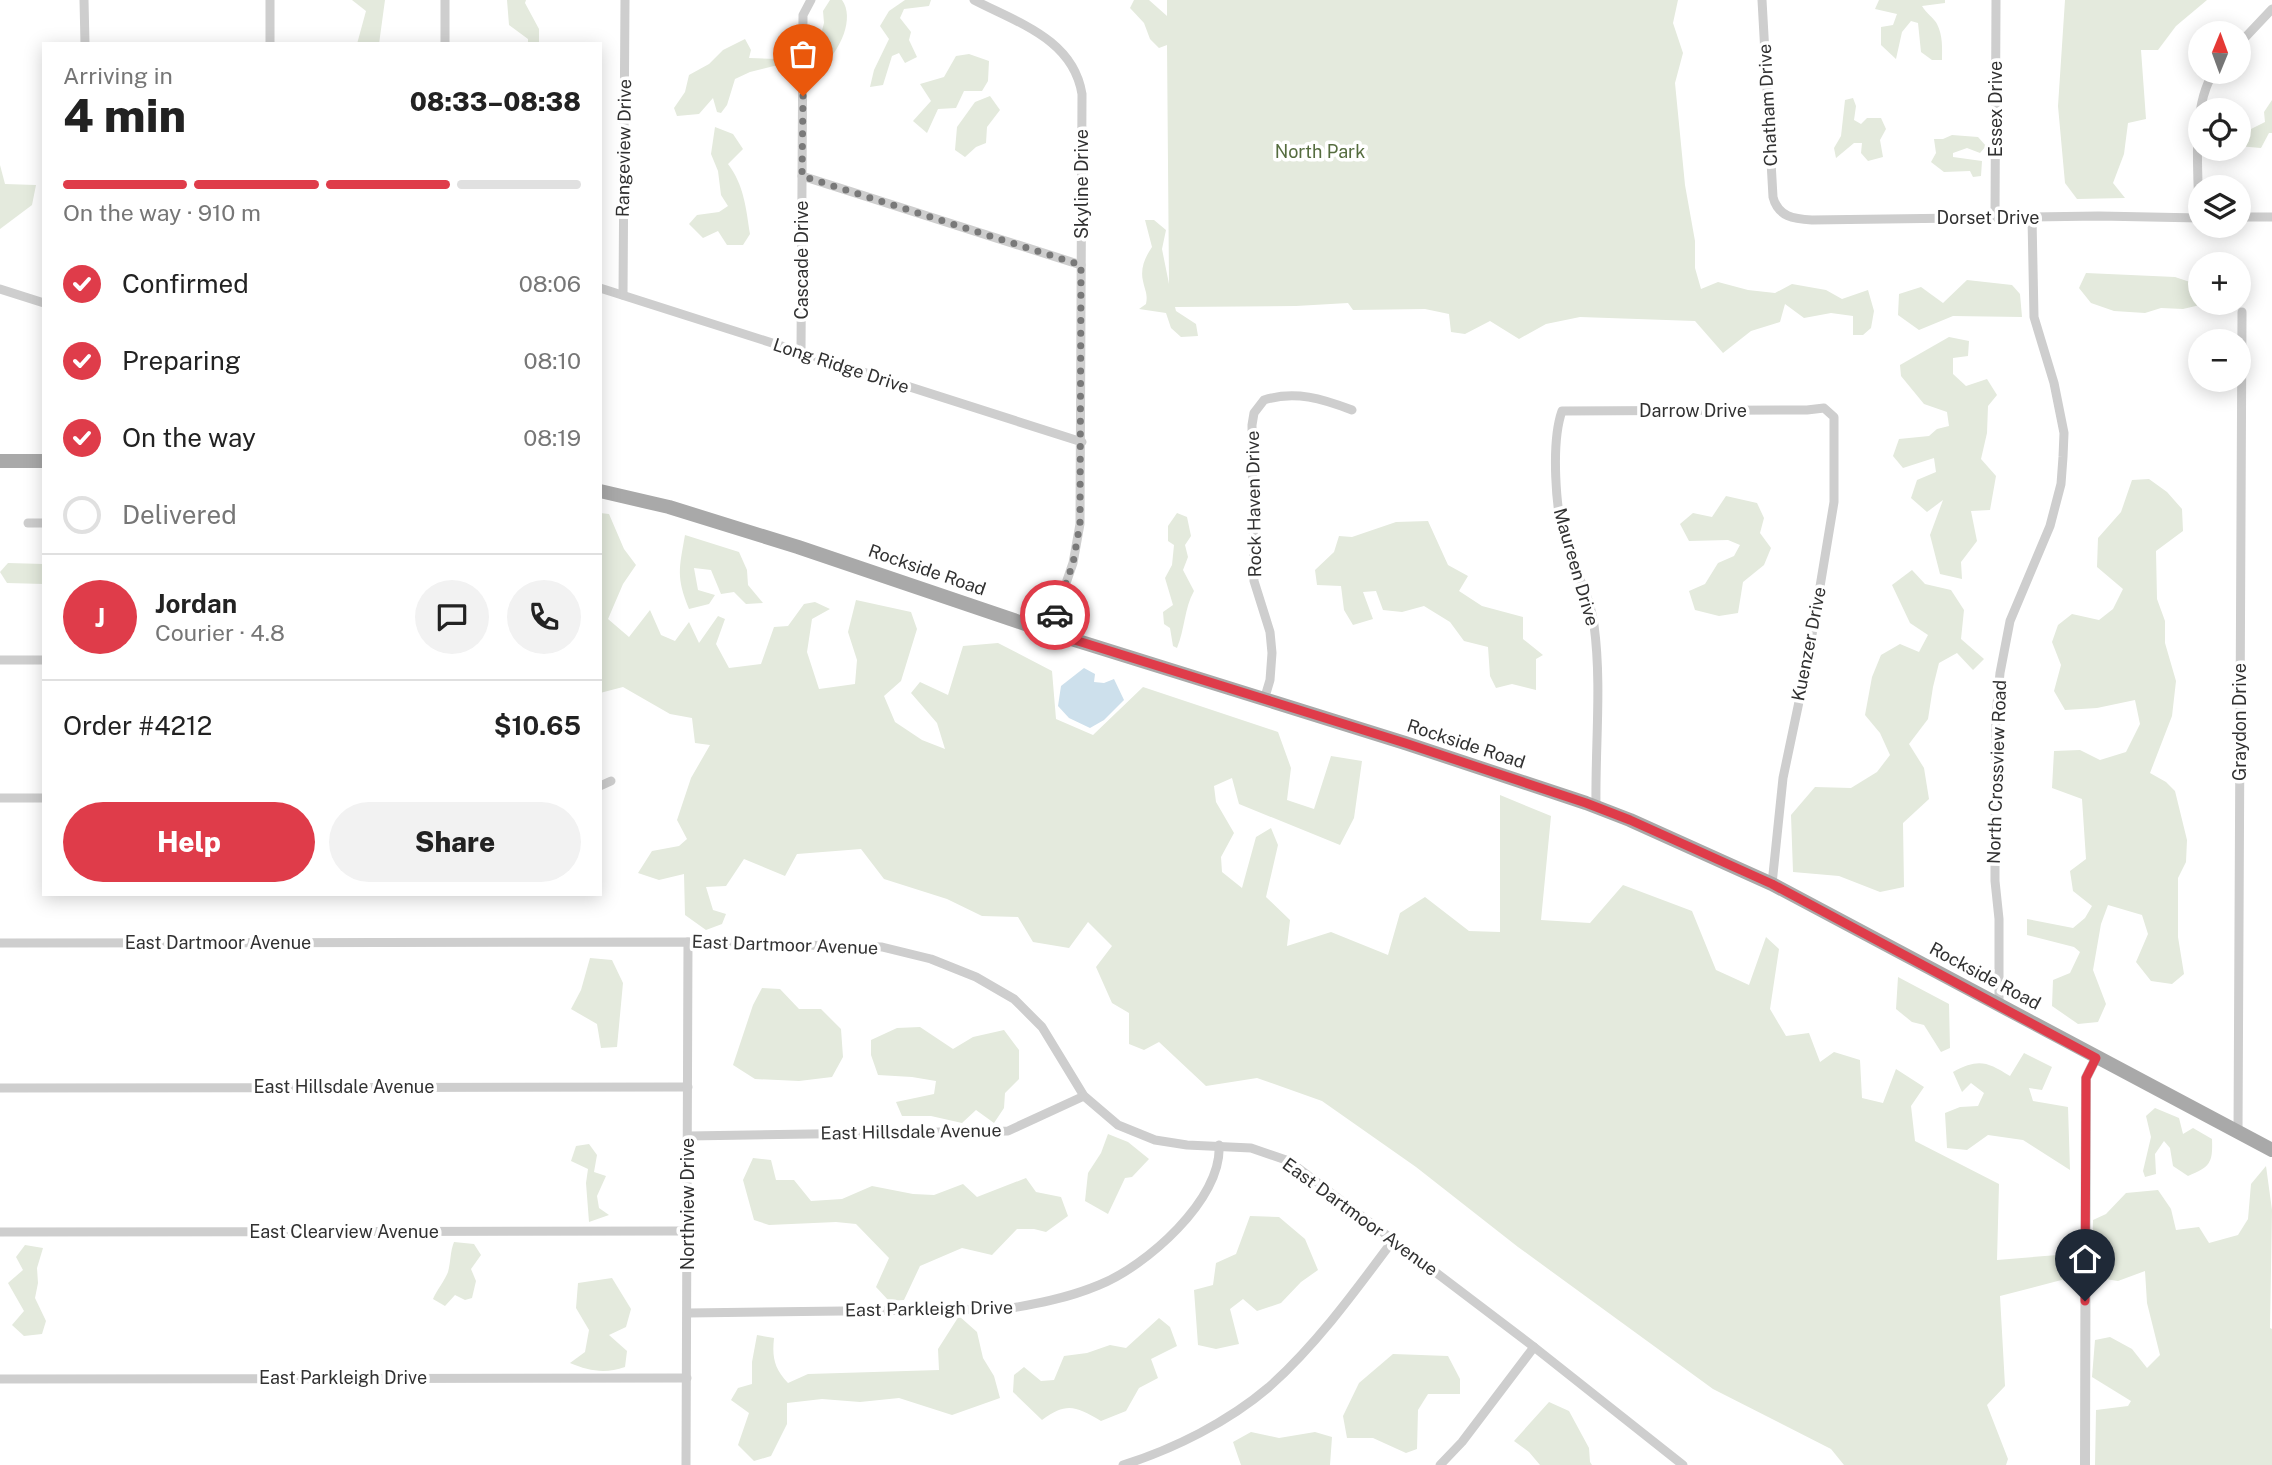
<!DOCTYPE html>
<html lang="en">
<head>
<meta charset="utf-8">
<style>
  :root { --surface:#fff; --page:#f2f2f2; --text:#222; --muted:#767676; --line:#e0e0e0; --accent:#df3c4a }
  body { margin:0; font-family:"Public Sans",sans-serif; background:var(--page); color:var(--text); height:100vh; display:flex; flex-direction:column; font-size:26px; white-space:nowrap }
  * { box-sizing:border-box; margin:0 }
  p { font-size:23px; color:var(--muted) }
  .icon { flex:none; width:38px; height:38px; fill:none; stroke:currentColor; stroke-width:2; stroke-linecap:round; stroke-linejoin:round }
  .map { position:relative; flex:1; overflow:hidden }
  .drawer { position:absolute; left:42px; top:42px; width:560px; height:854px; display:flex; flex-direction:column; background:var(--surface); border-radius:0px; box-shadow:0 4px 18px #0003 }
  .drawer>* { flex:none }
  .needle { width:46px; rotate:1deg }
  .tools { position:absolute; left:2188px; top:21px; display:grid; gap:14px }
  .tools a { display:grid; place-items:center; width:63px; height:63px; border-radius:50%; background:var(--surface); box-shadow:0 4px 18px #0003; font-size:35px }
  .pin { position:absolute; display:grid; place-items:center; width:60px; height:60px; color:#fff; margin:-72px -30px; border-radius:50% 50% 50% 0; rotate:-45deg; box-shadow:0 0 7px #0007 }
  .pin .icon { rotate:45deg }
  .courier { position:absolute; display:grid; place-items:center; width:70px; height:70px; margin:-35px; border:5px solid #df3c4a; border-radius:50%; background:#fff; color:#222; box-shadow:0 2px 9px #0007 }
  .head em { font-style:normal; font-weight:800 }
  .head div { display:flex; flex-direction:column-reverse }
  .head { display:flex; align-items:center; justify-content:space-between; height:119px; padding:0 21px }
  h1 { font-size:46px; font-weight:800; line-height:52px }
  .bar { display:grid; grid-template-columns:repeat(4,1fr); gap:10px 7px; align-content:center; height:84px; padding:0 21px }
  .bar i { height:9px; border-radius:5px; background:var(--line) }
  .bar .selected { background:var(--accent) }
  .bar p { grid-column:span 4 }
  .line { display:flex; align-items:center; gap:18px; padding:0 21px; border-top:2px solid var(--line) }
  .line div { flex:1 }
  .round { display:grid; place-items:center; flex:none; width:74px; height:74px; border-radius:37px; background:var(--page) }
  ol { padding:0 21px; list-style:none }
  li { display:flex; align-items:center; gap:21px; height:77px }
  li p { margin-inline-start:auto }
  li .icon { padding:7px; border-radius:50%; background:var(--accent); color:#fff; stroke-width:4 }
  li:last-child { color:var(--muted) }
  li i { width:38px; height:38px; border:4px solid var(--line); border-radius:50% }
  .cta { display:flex; gap:14px; margin-top:auto; padding:14px 21px }
  .cta a { flex:1; height:80px; border-radius:42px; background:var(--accent); color:#fff; font-size:28px; font-weight:800; line-height:80px; text-align:center }
  .cta a+a { background:var(--page); color:var(--text) }
  .map>svg:first-child { display:block }
</style>
</head>
<body>
<div class="map">
<svg width="2272" height="1465" viewBox="0 0 2272 1465">
  <rect width="100%" height="100%" fill="#fff"/>
  <g fill="#e4eadd">
    <polygon points="352,0 385,0 379,44 357,44 366,11"/>
    <polygon points="507,0 526,0 525,3 539,29 539,44 528,44 528,39 509,25"/>
    <path d="M830,0H842C855,18 840,50 825,63L817,49L824,23L823,11Z"/>
    <polygon points="905,0 931,0 929,6 904,9 900,18 911,32 909,40 917,57 905,63 899,53 892,56 883,85 870,87 874,70 889,39 880,26 889,11"/>
    <path d="M1134,0H1149L1167,16V0H1678L1673,23L1683,53L1675,83L1685,185L1695,241V268L1701,289L1718,282L1748,290L1775,293L1792,284L1826,290L1842,299L1868,290L1874,311L1871,328L1863,335H1853V316L1831,313L1804,318L1785,304L1780,322L1751,331L1723,353L1695,321L1580,317L1546,324L1519,339L1490,321L1465,334L1451,332L1449,314L1425,309L1353,310L1348,303L1296,306L1175,307L1176,311L1196,324L1198,336L1181,337L1171,328L1166,313L1139,309L1146,304C1148,294 1145,291 1143,281C1140,269 1145,257 1152,247L1145,220H1154L1166,230L1162,249L1169,284L1167,45L1159,48L1150,39L1144,23L1130,8Z"/>
    <path d="M1879,0H1945V3L1922,6C1926,13 1934,18 1937,24C1943,36 1942,48 1942,60H1932L1921,52L1918,23L1911,21L1902,32L1896,59L1881,45V27L1893,25L1897,14L1875,9Z"/>
    <polygon points="2065,0 2207,0 2176,26 2158,50 2141,50 2146,119 2128,123 2124,154 2113,183 2125,198 2077,199 2065,183 2058,106"/>
    <polygon points="745,39 751,50 749,58 778,59 778,65 750,72 735,79 727,105 721,113 717,112 713,98 699,114 677,116 674,108 685,92 689,75 709,64 723,50"/>
    <polygon points="969,54 989,61 988,81 982,91 964,91 956,108 938,109 927,133 913,121 931,101 920,84 944,77 956,56"/>
    <polygon points="990,96 1000,110 987,127 986,143 976,147 965,157 955,150 957,127 975,102"/>
    <polygon points="1853,98 1856,106 1854,120 1861,124 1867,118 1881,118 1886,129 1880,140 1883,157 1868,161 1861,153 1862,143 1854,143 1836,158 1834,148 1841,136 1845,100"/>
    <polygon points="2272,100 2272,133 2269,133 2261,148 2238,146 2238,129 2251,129 2265,122 2264,112"/>
    <path d="M715,127L733,134L743,149L728,164C744,185 746,208 750,234L743,245H727L718,231L703,238L689,224L697,215L719,212L728,206L721,195L718,171L711,154Z"/>
    <polygon points="1952,135 1978,137 1986,146 1980,153 1967,148 1953,153 1953,157 1982,161 1981,176 1973,177 1970,171 1944,172 1931,162 1936,153 1934,139 1943,139"/>
    <polygon points="0,165 5,184 36,185 32,205 0,229"/>
    <polygon points="2086,273 2175,277 2196,284 2200,305 2183,309 2161,308 2145,313 2114,311 2091,303 2079,288"/>
    <polygon points="1967,280 2012,285 2020,294 2022,317 1953,316 1919,330 1898,315 1899,294 1921,287 1943,303"/>
    <polygon points="1949,337 1969,341 1968,356 1953,358 1953,374 1966,386 1987,379 1997,395 1988,406 1987,433 1981,459 1996,476 1990,510 1971,511 1977,541 1961,562 1962,579 1940,574 1930,535 1943,500 1927,512 1911,498 1917,480 1936,472 1934,458 1903,468 1893,456 1899,439 1929,436 1937,429 1949,426 1947,412 1924,404 1901,376 1900,365"/>
    <polygon points="2149,479 2167,492 2182,509 2183,531 2156,551 2157,599 2165,621 2165,643 2176,681 2172,716 2150,773 2166,782 2175,791 2187,840 2186,862 2178,878 2178,937 2184,974 2172,984 2151,981 2136,962 2148,934 2142,915 2108,905 2101,924 2093,970 2106,1004 2098,1022 2078,1024 2052,1006 2053,980 2070,973 2080,952 2074,947 2027,935 2027,919 2073,928 2085,918 2092,906 2073,891 2070,871 2086,859 2082,799 2052,788 2054,751 2080,750 2100,760 2126,752 2140,724 2135,700 2097,708 2065,710 2054,691 2061,665 2052,642 2058,625 2072,614 2099,620 2113,609 2123,589 2097,567 2098,538 2121,512 2132,480"/>
    <polygon points="1726,496 1757,503 1764,518 1760,533 1771,548 1764,565 1743,582 1738,613 1719,616 1695,610 1689,591 1705,584 1718,563 1734,556 1740,545 1728,540 1689,541 1680,524 1693,513 1712,517"/>
    <polygon points="600,513 609,514 624,549 636,565 623,584 608,619 629,637 650,610 661,635 675,641 689,622 699,643 718,616 725,619 716,644 729,668 761,664 774,627 788,626 804,604 815,602 830,609 812,619 807,652 819,689 855,684 857,660 848,632 856,600 911,612 917,629 901,681 884,696 895,722 922,740 945,749 937,723 911,693 920,682 948,695 963,646 998,643 1052,671 1056,719 1093,735 1143,687 1278,732 1291,768 1287,800 1314,809 1331,756 1362,761 1354,818 1340,845 1239,804 1232,778 1214,786 1216,802 1234,833 1221,857 1222,872 1242,888 1256,837 1271,828 1278,845 1266,897 1290,920 1287,946 1331,932 1388,955 1400,913 1425,897 1469,931 1500,932 1500,795 1551,816 1541,920 1590,923 1623,885 1692,911 1716,970 1749,985 1766,937 1779,949 1770,1009 1786,1036 1809,1033 1820,1062 1834,1052 1860,1060 1862,1098 1883,1103 1896,1069 1924,1087 1911,1106 1915,1141 1999,1184 1997,1260 2070,1254 2069,1278 2000,1296 2005,1386 1987,1405 2008,1459 2006,1465 1844,1465 1831,1449 1713,1389 1518,1247 1416,1167 1322,1101 1257,1078 1206,1086 1159,1042 1144,1050 1129,1044 1129,1013 1112,1003 1096,967 1112,946 1088,922 1069,948 1033,942 1018,917 982,916 947,899 884,879 861,849 797,854 785,876 744,859 726,886 706,887 713,910 726,914 722,924 706,930 685,915 684,874 659,880 638,873 652,851 679,846 687,839 677,820 691,778 710,745 695,743 692,718 670,714 623,687 600,693"/>
    <path d="M1177,513L1187,517L1191,536L1185,545L1188,557L1183,570L1194,591C1184,609 1185,629 1177,648L1173,646L1170,628L1164,624L1163,612L1173,605L1165,578L1172,565L1174,545L1168,541V526Z"/>
    <polygon points="1428,521 1448,565 1468,576 1459,591 1482,606 1523,617 1523,639 1543,655 1536,659 1536,690 1512,684 1496,688 1490,676 1488,647 1464,641 1450,622 1424,606 1402,612 1383,610 1376,591 1363,592 1373,619 1353,625 1344,610 1341,586 1317,585 1315,570 1334,552 1339,536 1352,537 1396,522"/>
    <path d="M685,535L739,552L747,570L748,585L763,603L746,604L734,592L721,594L711,570L694,568L698,590L715,595L709,604L689,609C676,577 679,569 685,535Z"/>
    <polygon points="8,563 44,564 44,584 7,583 0,572"/>
    <polygon points="1912,570 1925,584 1951,590 1964,610 1961,639 1984,659 1973,670 1957,653 1939,663 1933,687 1928,719 1909,744 1924,768 1929,799 1903,823 1904,887 1880,892 1839,876 1793,872 1791,815 1815,787 1851,788 1877,772 1890,755 1880,733 1865,715 1872,677 1881,655 1900,644 1919,652 1928,635 1910,623 1892,585"/>
    <polygon points="590,958 612,960 623,983 617,1047 601,1048 597,1024 571,1009 581,990"/>
    <polygon points="1898,977 1949,1004 1950,1048 1941,1052 1924,1025 1912,1022 1896,1009"/>
    <polygon points="762,988 780,989 799,1009 821,1009 841,1029 843,1057 832,1077 799,1081 755,1079 733,1065 753,1005"/>
    <polygon points="920,1027 953,1049 973,1037 1004,1030 1019,1050 1019,1079 1005,1093 1004,1108 994,1123 976,1110 962,1123 931,1116 902,1116 896,1102 934,1094 936,1081 912,1077 878,1075 871,1055 871,1040 897,1028"/>
    <path d="M2024,1053L2052,1067L2042,1090L2029,1088L2033,1101L2068,1107L2070,1170L2023,1140L1988,1135L1967,1150L1947,1148L1945,1113L1960,1107L1978,1106L1984,1093L1971,1083L1962,1092L1953,1072C1979,1058 1987,1062 2010,1076Z"/>
    <path d="M2155,1108L2179,1118L2183,1134L2193,1128L2212,1139C2213,1163 2210,1167 2188,1176L2173,1166L2170,1148L2164,1141L2155,1154L2156,1174L2145,1177L2143,1171L2151,1137L2146,1116Z"/>
    <polygon points="1108,1134 1128,1142 1149,1159 1132,1177 1125,1178 1108,1214 1085,1201 1088,1173 1101,1153"/>
    <polygon points="589,1144 597,1155 594,1172 606,1176 597,1196 599,1208 609,1215 589,1222 586,1183 588,1169 571,1161 576,1146"/>
    <polygon points="753,1158 771,1160 776,1180 794,1180 811,1201 842,1199 872,1186 913,1194 934,1195 963,1184 977,1197 1026,1178 1036,1192 1061,1197 1068,1216 1046,1232 1034,1229 1017,1229 992,1255 962,1248 920,1266 904,1300 889,1301 876,1287 889,1258 856,1224 836,1222 769,1225 754,1220 743,1180"/>
    <polygon points="2266,1166 2272,1210 2270,1328 2272,1329 2272,1465 2095,1465 2096,1410 2128,1406 2131,1401 2092,1377 2095,1340 2110,1337 2132,1349 2147,1368 2160,1355 2147,1303 2145,1271 2118,1281 2092,1277 2093,1220 2106,1214 2126,1193 2158,1190 2171,1209 2176,1230 2199,1227 2209,1243 2238,1235 2248,1219 2251,1184"/>
    <polygon points="1250,1216 1279,1217 1305,1239 1318,1270 1301,1282 1281,1303 1257,1311 1243,1299 1230,1309 1239,1344 1216,1349 1198,1345 1194,1290 1213,1285 1216,1263 1236,1254"/>
    <path d="M454,1242L474,1244L481,1255L471,1269L476,1281L472,1298L465,1300L455,1295L445,1306L433,1299C437,1290 445,1280 448,1272C451,1261 450,1252 454,1242Z"/>
    <polygon points="25,1245 43,1248 37,1268 38,1283 35,1298 46,1321 42,1334 24,1336 12,1325 24,1311 8,1283 23,1270 16,1257"/>
    <path d="M612,1278L631,1309L626,1327L609,1335L627,1351L625,1367C605,1374 589,1371 570,1363L585,1352L589,1330L576,1308L578,1283Z"/>
    <path d="M959,1316L977,1332L983,1358L994,1376L1000,1398L952,1415L899,1398L860,1402L822,1399L787,1403V1424L771,1456L754,1461L738,1445L749,1413L731,1400L738,1388L752,1384V1362L757,1335L774,1338C772,1357 774,1368 788,1383L808,1374L939,1370L938,1349Z"/>
    <path d="M1159,1318L1170,1327L1177,1346L1151,1359L1158,1378L1139,1388L1126,1411L1101,1421C1075,1406 1067,1402 1042,1420L1013,1392L1014,1375L1024,1367L1041,1381L1054,1380L1064,1356L1087,1353L1110,1345L1126,1348Z"/>
    <polygon points="1393,1354 1448,1356 1460,1379 1460,1394 1428,1394 1418,1410 1417,1449 1406,1453 1373,1438 1347,1438 1343,1416 1359,1383"/>
    <polygon points="1549,1402 1569,1411 1589,1448 1590,1462 1592,1465 1540,1465 1529,1452 1514,1441"/>
    <polygon points="1251,1432 1279,1438 1315,1432 1332,1437 1330,1465 1241,1465 1233,1442"/>
  </g>
  <polygon fill="#cde0ec" points="1084,668 1095,674 1094,682 1104,683 1114,679 1124,700 1104,720 1090,728 1069,718 1058,706 1061,686"/>
  <g fill="none" stroke-linecap="round" stroke-linejoin="round">
    <g stroke="#cecece" stroke-width="9">
      <polyline points="84,0 85,44"/>
      <path d="M974,0C1018,23 1073,39 1082,94L1080,524L1073,563L1049,632"/>
      <path d="M1762,0L1773,197C1778,217 1794,219 1812,220L2099,216L2200,218"/>
      <polyline points="270,44 270,0"/>
      <polyline points="445,44 445,0"/>
      <polyline points="2238,45 2272,9"/>
      <polyline points="802,176 1081,265"/>
      <polyline points="1995,217 1996,0"/>
      <polyline points="2238,217 2272,217"/>
      <path d="M2199,218C2199,175 2190,108 2214,72"/>
      <polyline points="600,288 1082,442"/>
      <polyline points="0,289 44,303"/>
      <polyline points="623,295 625,0"/>
      <polyline points="801,353 803,15 811,0"/>
      <polyline points="28,523 44,523"/>
      <polyline points="0,660 44,660"/>
      <path d="M1264,700L1270,680L1272,653L1270,632L1254,581L1252,425L1254,413L1264,400C1295,390 1323,399 1352,410"/>
      <polyline points="600,786 611,781"/>
      <polyline points="0,798 44,798"/>
      <path d="M1596,807C1595,747 1602,684 1594,625C1590,596 1575,571 1566,544C1555,512 1551,442 1562,411L1807,410L1824,408L1834,417V502L1808,659L1783,778L1772,884"/>
      <polyline points="0,943 688,942 882,947 931,959 976,977 1014,999 1042,1027 1084,1096 1118,1125 1155,1140 1187,1145 1251,1148 1289,1161 1534,1347 1683,1465"/>
      <polyline points="1999,1004 1999,919 1995,881 1995,834 1996,715 2000,673 2010,621 2050,526 2061,484 2063,457 2064,433 2054,383 2034,317 2032,218"/>
      <polyline points="0,1088 688,1087"/>
      <polyline points="2238,1132 2242,312"/>
      <polyline points="689,1136 1008,1131 1084,1096"/>
      <polyline points="0,1232 687,1231"/>
      <path d="M688,1313L1005,1309C1038,1304 1068,1298 1099,1285C1145,1267 1223,1199 1219,1145"/>
      <polyline points="0,1379 687,1378"/>
      <polyline points="686,1465 688,942"/>
      <path d="M1123,1465C1174,1449 1228,1422 1269,1387C1317,1344 1356,1290 1394,1239"/>
      <polyline points="1440,1465 1462,1442 1534,1347"/>
    </g>
    <polyline stroke="#cecece" stroke-width="10" points="2085,1465 2086,1078 2096,1058"/>
    <g stroke="#a9a9a9" stroke-width="14">
      <polyline points="0,461 44,461"/>
      <polyline points="600,491 669,507 798,547 1049,632 1405,743 1586,803 1630,820 1772,884 2272,1150"/>
    </g>
  </g>
  <g fill="none" stroke-linecap="round" stroke-linejoin="round">
    <polyline stroke="#797979" stroke-width="7" stroke-dasharray="0 12.6" points="803,96 802,176 1081,265 1080,524 1073,563 1055,615"/>
    <polyline stroke="#df3c4a" stroke-width="9" points="1055,615 1049,632 1405,743 1586,803 1630,820 1772,884 2096,1058 2086,1078 2085,1301"/>
  </g>
  <g text-anchor="middle" stroke-width="7" stroke-linejoin="round" paint-order="stroke">
    <g font-size="18" fill="#313131" stroke="#fff">
      <text transform="translate(1768 105) rotate(-93)" y="6">Chatham Drive</text>
      <text transform="translate(1996 109) rotate(-90)" y="6">Essex Drive</text>
      <text transform="translate(624 148) rotate(-89)" y="6">Rangeview Drive</text>
      <text transform="translate(1082 184) rotate(-90)" y="6">Skyline Drive</text>
      <text x="1988" y="224">Dorset Drive</text>
      <text transform="translate(802 260) rotate(-90)" y="6">Cascade Drive</text>
      <text transform="translate(841 366) rotate(18)" y="6">Long Ridge Drive</text>
      <text x="1693" y="417">Darrow Drive</text>
      <text transform="translate(1254 504) rotate(-91)" y="6">Rock Haven Drive</text>
      <text transform="translate(1576 567) rotate(74)" y="6">Maureen Drive</text>
      <text transform="translate(927 570) rotate(19)" y="6">Rockside Road</text>
      <text transform="translate(1809 644) rotate(-79)" y="6">Kuenzer Drive</text>
      <text transform="translate(2240 722) rotate(-90)" y="6">Graydon Drive</text>
      <text transform="translate(1466 744) rotate(18)" y="6">Rockside Road</text>
      <text transform="translate(1997 772) rotate(-88)" y="6">North Crossview Road</text>
      <text x="218" y="949">East Dartmoor Avenue</text>
      <text transform="translate(785 945) rotate(2)" y="6">East Dartmoor Avenue</text>
      <text transform="translate(1985 976) rotate(28)" y="6">Rockside Road</text>
      <text x="344" y="1093">East Hillsdale Avenue</text>
      <text transform="translate(911 1132) rotate(-1)" y="6">East Hillsdale Avenue</text>
      <text transform="translate(688 1204) rotate(-90)" y="6">Northview Drive</text>
      <text transform="translate(1360 1217) rotate(36)" y="6">East Dartmoor Avenue</text>
      <text x="344" y="1238">East Clearview Avenue</text>
      <text transform="translate(929 1309) rotate(-1)" y="6">East Parkleigh Drive</text>
      <text x="343" y="1384">East Parkleigh Drive</text>
    </g>
    <g font-size="18" fill="#556c3f" stroke="#fff">
      <text x="1320" y="158">North Park</text>
    </g>
  </g>
</svg>
<div class="tools">
<a><svg class="needle" viewBox="-14 -14 28 28"><path d="M0-13l5 13h-10z" fill="#e53935"/><path d="M0 13l5-13h-10z" fill="#767676"/></svg></a>
<a><svg class="icon" aria-label="locate" viewBox="0 0 24 24"><circle cx="12" cy="12" r="6"/><path d="M12 2v4M12 18v4M2 12h4M18 12h4"/></svg></a>
<a><svg class="icon" aria-label="layers" viewBox="0 0 24 24"><path d="M12 4l9 5-9 5-9-5zM3 14l9 5 9-5"/></svg></a>
<a>+</a>
<a>−</a>
</div>
<div class="pin" style="left:803px;top:96px;background:#ea580c"><svg class="icon" aria-label="bag" viewBox="0 0 24 24"><path d="M5 8h14l-1 12H6zM9 8a3 3 0 0 1 6 0"/></svg></div>
<div class="pin" style="left:2085px;top:1301px;background:#1f2937"><svg class="icon" aria-label="home" viewBox="0 0 24 24"><path d="M3 11l9-7 9 7M6 9v11h12V9"/></svg></div>
<div class="courier" style="left:1055px;top:615px"><svg class="icon" aria-label="car" viewBox="0 0 24 24"><path d="M5 17H2v-5l4-1 3-4h7l3 4 3 1v5h-3M9 17h6M6 11h13"/><circle cx="7" cy="17" r="2"/><circle cx="17" cy="17" r="2"/></svg></div>
<section class="drawer">
<div class="head"><div><h1>4 min</h1><p>Arriving in</p></div><em>08:33–08:38</em></div>
<div class="bar"><i class="selected"></i><i class="selected"></i><i class="selected"></i><i></i><p>On the way · 910 m</p></div>
<ol>
<li><svg class="icon" aria-label="check" viewBox="0 0 24 24"><path d="M5 12l5 5 9-10"/></svg>Confirmed<p>08:06</p></li>
<li><svg class="icon" aria-label="check" viewBox="0 0 24 24"><path d="M5 12l5 5 9-10"/></svg>Preparing<p>08:10</p></li>
<li><svg class="icon" aria-label="check" viewBox="0 0 24 24"><path d="M5 12l5 5 9-10"/></svg>On the way<p>08:19</p></li>
<li><i></i>Delivered</li>
</ol>
<div class="line" style="height:126px"><b class="round" style="background:var(--accent);color:#fff">J</b><div><b>Jordan</b><p>Courier · 4.8</p></div><a class="round"><svg class="icon" aria-label="chat" viewBox="0 0 24 24"><path d="M4 5h16v11H9l-5 4z"/></svg></a><a class="round"><svg class="icon" aria-label="phone" viewBox="0 0 24 24"><path d="M5 4h4l2 5-3 2q2 4 5 5l2-3 5 2v4C11 20 4 13 5 4z"/></svg></a></div>
<div class="line" style="height:91px"><div>Order #4212</div><b>$10.65</b></div>
<div class="cta"><a>Help</a><a>Share</a></div>
</section>
</div>
</body>
</html>
